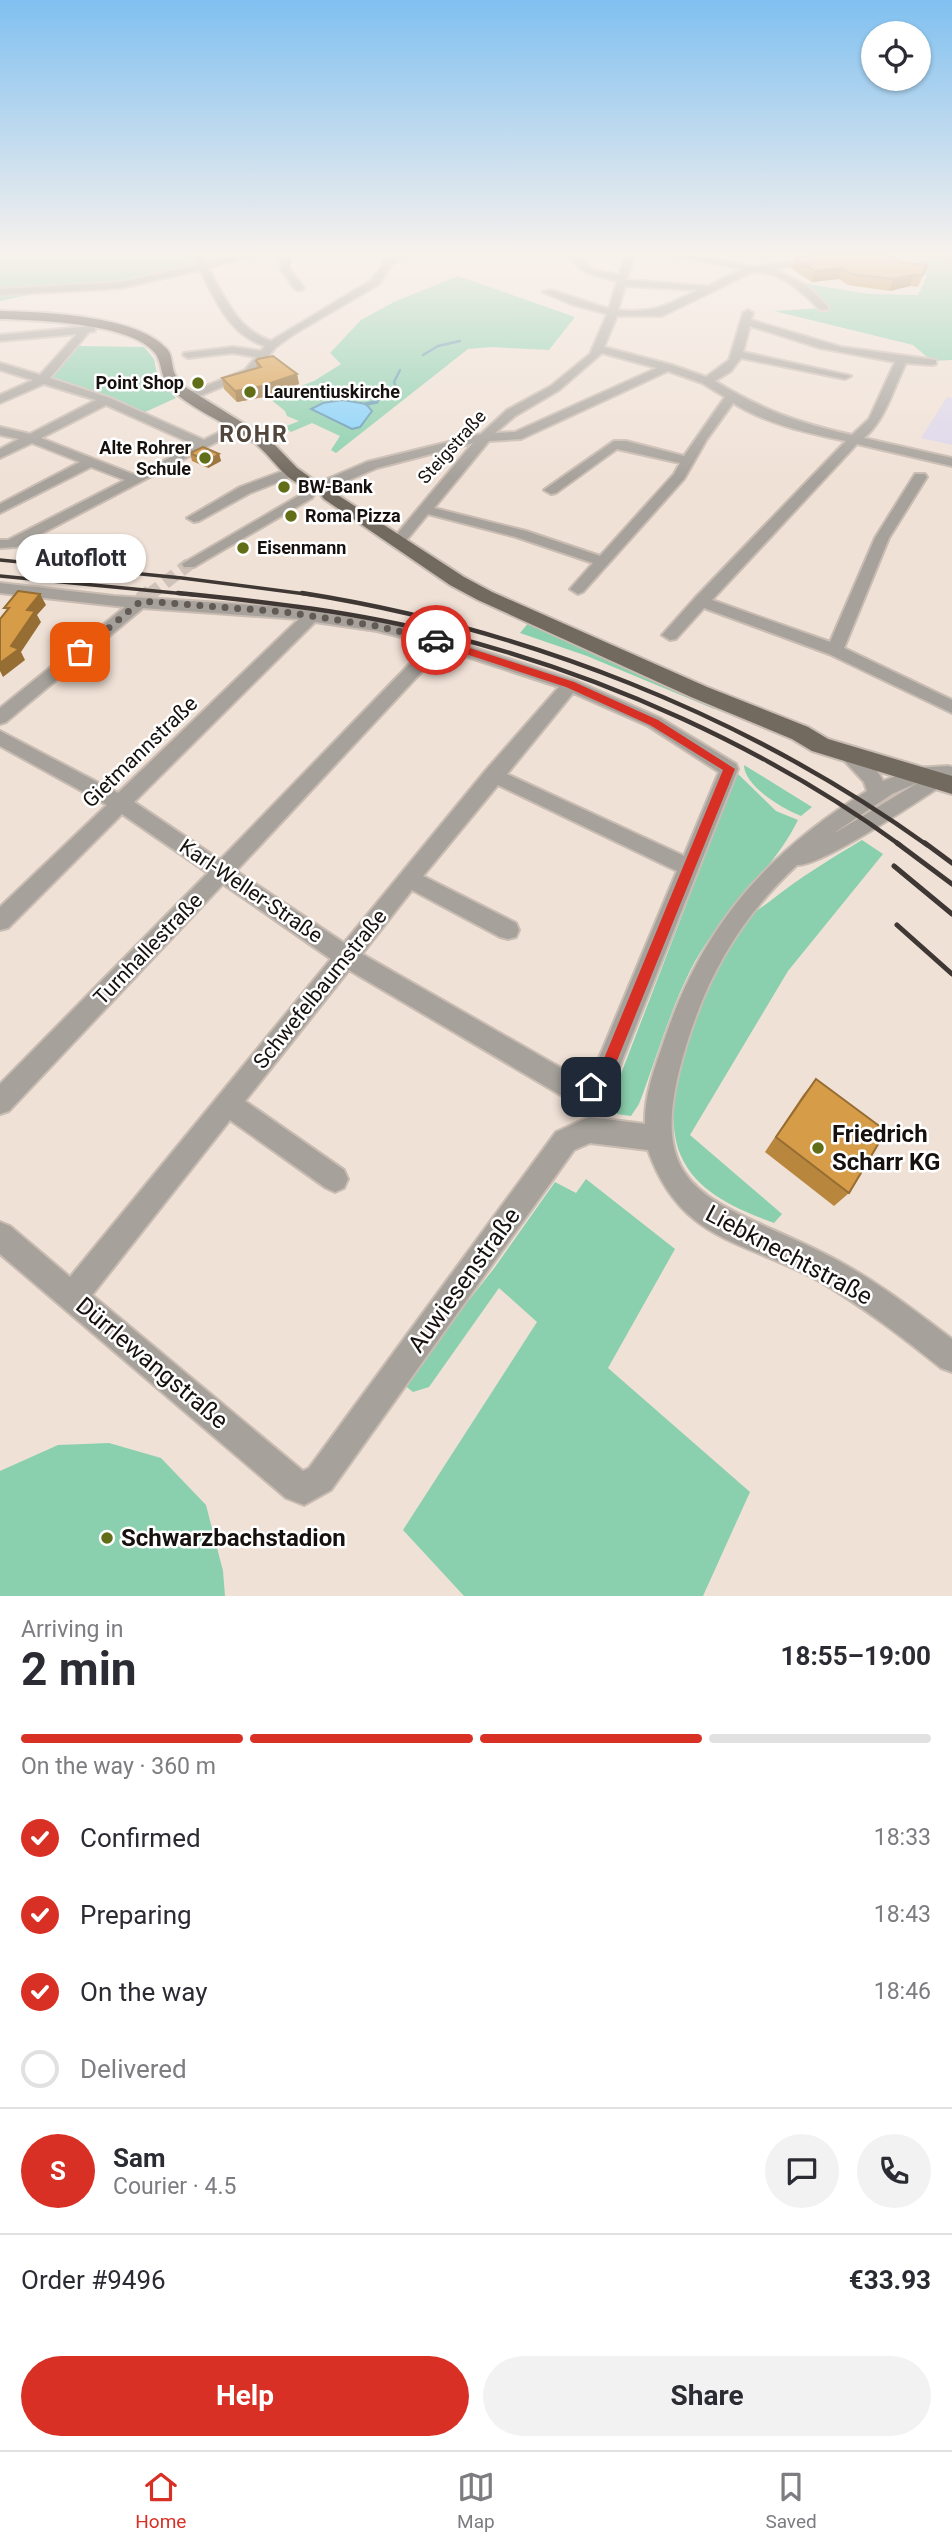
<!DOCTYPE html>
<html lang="en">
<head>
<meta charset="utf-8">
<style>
  :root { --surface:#fff; --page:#f2f2f3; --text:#2b2b33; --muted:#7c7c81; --line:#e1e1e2; --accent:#d93025 }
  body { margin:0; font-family:Roboto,sans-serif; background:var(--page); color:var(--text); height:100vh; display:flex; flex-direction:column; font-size:26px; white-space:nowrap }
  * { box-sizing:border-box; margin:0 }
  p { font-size:23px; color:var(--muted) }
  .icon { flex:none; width:38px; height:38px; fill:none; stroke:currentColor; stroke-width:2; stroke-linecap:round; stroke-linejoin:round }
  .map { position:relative; height:1596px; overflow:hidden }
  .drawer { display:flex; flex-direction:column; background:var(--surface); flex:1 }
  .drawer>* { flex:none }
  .buttons { position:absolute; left:861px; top:21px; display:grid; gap:14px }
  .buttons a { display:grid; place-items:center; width:70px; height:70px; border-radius:50%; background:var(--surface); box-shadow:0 2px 5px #0004; font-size:35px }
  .pin { position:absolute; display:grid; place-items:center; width:60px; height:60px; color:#fff; margin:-30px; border-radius:14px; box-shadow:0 4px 10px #0006 }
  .courier { position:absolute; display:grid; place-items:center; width:70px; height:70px; margin:-35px; border:5px solid #d93025; border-radius:50%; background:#fff; color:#222; box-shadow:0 2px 9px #0007 }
  .bubble { position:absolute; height:49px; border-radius:24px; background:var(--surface); box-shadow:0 2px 5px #0004; font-size:23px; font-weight:700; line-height:49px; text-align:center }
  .head em { font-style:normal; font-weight:700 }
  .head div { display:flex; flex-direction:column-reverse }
  .head { display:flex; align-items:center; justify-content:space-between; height:119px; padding:0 21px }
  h1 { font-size:46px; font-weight:700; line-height:52px }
  .bar { display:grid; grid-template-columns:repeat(4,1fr); gap:10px 7px; align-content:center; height:84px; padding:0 21px }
  .bar i { height:9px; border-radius:5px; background:var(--line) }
  .bar .selected { background:var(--accent) }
  .bar p { grid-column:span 4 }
  .line { display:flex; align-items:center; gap:18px; padding:0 21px; border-top:2px solid var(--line) }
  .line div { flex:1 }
  .round { display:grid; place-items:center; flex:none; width:74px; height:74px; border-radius:37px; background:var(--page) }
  ol { padding:0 21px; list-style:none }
  li { display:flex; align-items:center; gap:21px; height:77px }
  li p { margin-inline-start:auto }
  li .icon { padding:7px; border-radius:50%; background:var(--accent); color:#fff; stroke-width:4 }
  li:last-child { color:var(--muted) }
  li i { width:38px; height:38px; border:4px solid var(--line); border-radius:50% }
  .primary-button { display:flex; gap:14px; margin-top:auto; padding:14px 21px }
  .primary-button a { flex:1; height:80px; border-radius:42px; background:var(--accent); color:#fff; font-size:28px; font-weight:700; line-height:80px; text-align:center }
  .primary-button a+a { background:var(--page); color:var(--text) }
  .dock { display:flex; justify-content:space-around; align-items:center; height:98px; border-top:2px solid var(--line); background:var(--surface); font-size:19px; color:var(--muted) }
  .dock a { display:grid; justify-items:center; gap:4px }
  .dock .selected { color:var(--accent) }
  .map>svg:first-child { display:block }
</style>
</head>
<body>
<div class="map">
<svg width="952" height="1596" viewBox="0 0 952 1596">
  <rect width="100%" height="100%" fill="#f0e1d6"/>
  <polygon fill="#ddd6eb" points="947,397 952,398 952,445 921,438"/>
  <g fill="#8bd0ae">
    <polygon points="0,255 191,255 199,266 147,280 46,291 0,301"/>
    <polygon points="927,259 952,261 952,360 932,361 913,345 774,311 823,308 790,281 869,294 918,295 927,276 911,269"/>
    <polygon points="458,276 575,317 549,350 491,347 468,349 336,453 331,450 340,436 312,423 291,432 284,427 299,421 287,416 285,411 269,398 314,381 341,364 330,353 361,320 394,302"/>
    <polygon points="77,346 144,347 154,359 158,380 176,398 143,413 103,395 49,378"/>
    <polygon points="530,621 718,707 714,709 587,656 520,633"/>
    <path d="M744,765L812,807L801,816C783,809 744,786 744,765Z"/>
    <path d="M737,773L776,811L798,820C775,867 733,901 705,945C676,988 658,1055 639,1104L631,1116L617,1114L612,1097Z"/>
    <path d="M862,840L883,854L788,971L690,1135L782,1214L774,1223C739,1210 697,1193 681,1156C654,1095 703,970 744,922C751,914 761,908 769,902C799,878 830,859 862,840Z"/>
    <polygon points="586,1179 675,1249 608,1368 750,1492 703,1596 464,1596 403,1530 537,1322 499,1288 429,1387 413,1392 403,1384 495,1267 555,1182 576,1193"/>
    <polygon points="109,1443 161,1458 206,1505 223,1571 225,1596 0,1596 0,1471 58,1445"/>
  </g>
  <polygon fill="#84d2fd" stroke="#6398b5" stroke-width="2" points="342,400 366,404 372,411 360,427 352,429 311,409 323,403"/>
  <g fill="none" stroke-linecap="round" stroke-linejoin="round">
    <g stroke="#6398b5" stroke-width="2.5">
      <polyline points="423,355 438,346 460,341"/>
      <polyline points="371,403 385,397 396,387 394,382 400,370"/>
    </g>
    <polyline stroke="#6398b5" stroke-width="3.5" points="366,404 377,402"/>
    <polyline stroke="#cfc2b8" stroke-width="13" stroke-dasharray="13 7" stroke-linecap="butt" points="149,595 189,564"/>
    <polyline stroke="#cfc2b8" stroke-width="18" stroke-dasharray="18 9" stroke-linecap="butt" points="141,601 151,593"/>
    <defs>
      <g id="minor">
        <path d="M191,255H200L205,263L238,255H255L208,268C225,297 236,329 271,341L372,280L385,261L393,255H403L392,265L379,284L294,334L276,347L253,374L190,400L186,398V394L245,370L256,357L233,353L188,358L183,355L184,353L233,347L261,351L265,346C228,334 217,301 200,270L121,288L0,295V289L121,282L197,265Z"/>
        <polygon points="276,255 290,258 290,269 304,288 302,290 296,290 280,269 282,261"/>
        <path d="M566,255H576L592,269L619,275L625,255H634L627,280L708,286L742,269L671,255H693L753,267L839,255H867L775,269L807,286L828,306V310H820C802,291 778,269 750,273L662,316H617L604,347L672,365L706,377L729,360L743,313L748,310L753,313L751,320L841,347L936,360V364L932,365L906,363C893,389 886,419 864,438L952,458V466L857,444L712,600L830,642L875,538L915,474H925L927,477L889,538L844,648L952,700V713L829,654L704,608L676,639L670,640L662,635L695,598L846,441C807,433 767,424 733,403L707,439L684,479L583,592L578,594L570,589L593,563L516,537L428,514L404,543H394L392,540L473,443L377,468L335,486H325V480L367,462L481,434L507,410L551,386L590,354L607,314L571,304L543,292L551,290L609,309L617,281L586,273ZM625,286L698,290C668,305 653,314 618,310ZM750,326L820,348L895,362L869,419L852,435C798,423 762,410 715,381L731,371L741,358L845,379L851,376L743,352ZM602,353L657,368L515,432L495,433L515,416L559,390ZM668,371L702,383L725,397L684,456L626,441H614L544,490L551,494L556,493L617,449L680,463L674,474L600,556L526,531L434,508L489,441L521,439Z"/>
        <polygon points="932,255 952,255 952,261 933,257"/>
        <path d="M91,326L95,327V331L89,332L50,378L110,398L204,440L237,423L247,426L16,547L0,548V540H8L125,480L91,467L0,513V504L80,462L32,443L0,458V449L19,439L0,435V427L30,434L96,400L44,384L0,403V395L33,380L0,370V363L40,375L77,334L0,341V335ZM106,405L195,445L135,475L41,438Z"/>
        <polygon points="291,468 296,469 296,475 250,493 199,521 194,522 187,518 240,487"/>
        <polygon points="307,491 314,495 312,498 194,567 184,567 182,564"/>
        <path d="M0,583L114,596L285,607L377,621L425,632L576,681L660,718L736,764L738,769L612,1086C597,1098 582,1104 564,1097L349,970L245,1101L344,1170L348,1179L344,1188L335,1192L326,1188L230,1120L92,1295L303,1471L309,1468L556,1132L589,1117L645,1124C644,1096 655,1067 664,1041C702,927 765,854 867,791L864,782L839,755L841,750C857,745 877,768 883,781L916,768L948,766L952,767V779C925,796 822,867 797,865C742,916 709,972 687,1043C640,1193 705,1196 819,1251C867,1274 910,1307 952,1339V1372L941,1368C902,1337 862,1306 819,1281C743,1239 681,1243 648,1150L590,1143L574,1150L331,1490L304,1505L286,1498L0,1254V1222L10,1226L70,1277L331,959L223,884L9,1111L0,1114V1084L208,873L122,814L8,928L0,930V907L107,805L0,746V731L118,793L299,619L143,608L6,722L0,724V708L125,607L0,593ZM315,622L377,631L429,644L220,860L134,802ZM443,649L559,687L486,770L344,943L236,871ZM573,693L648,726L719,772L684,856L507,774ZM919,782L838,831L834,833L892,794ZM498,785L677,871L594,1070L587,1075L575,1076L362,954L412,890L500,937L508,939L516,937L519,930L516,923L423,876Z"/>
      </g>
      <g id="major">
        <path d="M0,311C42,312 137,315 167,349C173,355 171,366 175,374C177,379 182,383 185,387L269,439L297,468L318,483L310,488C285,482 275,460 257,445C232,425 200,414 175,393C158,379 164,363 154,352C130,323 36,320 0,319Z"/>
        <polygon points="330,490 464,577 492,592 707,687 808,727 828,739 952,776 952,794 812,751 792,739 691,697 478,600 450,585 324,499 321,495"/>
      </g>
    </defs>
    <use href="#minor" stroke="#c9bcb2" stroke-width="4"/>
    <use href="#major" stroke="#c9bcb2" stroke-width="4"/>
    <use href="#minor" fill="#a6a19b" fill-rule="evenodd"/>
    <use href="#major" fill="#72695f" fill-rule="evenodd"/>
    <g stroke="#3e3733" stroke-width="3.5">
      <polyline points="0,560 182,578 313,595"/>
      <polyline points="0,576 196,595"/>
    </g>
    <g stroke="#3e3733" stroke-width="4.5">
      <path d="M178,593C268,602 358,612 445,635C602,674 769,749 900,845"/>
      <path d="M302,593C524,628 744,714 927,845"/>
    </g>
    <g stroke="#3e3733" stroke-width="5">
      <polyline points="897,843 952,884"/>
      <polyline points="925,843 952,863"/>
      <polyline points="894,866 952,914"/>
      <polyline points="897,925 952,974"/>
    </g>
  </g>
  <g fill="#b9863e">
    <polygon points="794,258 902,262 927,265 918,287 910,286 890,291 848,285 839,279 812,282 792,269"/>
    <polygon points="256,361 297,374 299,384 264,397 237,402 224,389 222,378 257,368"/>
    <polygon points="190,453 219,454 221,461 208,468 192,461"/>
    <polygon points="816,1079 849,1193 834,1206 765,1152 803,1095"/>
  </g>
  <g fill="#966d32">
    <polygon points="842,268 839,279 812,282 815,271"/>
    <polygon points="914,275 910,286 890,291 893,279"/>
    <polygon points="297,374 299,384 264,397 237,402 235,391"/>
    <polygon points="219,454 221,461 208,468 207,461"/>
    <polygon points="40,594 46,605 37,615 41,622 21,652 25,660 3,677 0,671 0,663 11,646 27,610"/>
  </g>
  <g fill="#d79c48" stroke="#966d32" stroke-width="2">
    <polygon points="816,255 889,255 902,262 927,265 922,276 914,275 893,279 851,274 842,268 815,271 794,258"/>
    <polygon points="273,356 297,374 262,386 235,391 222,378 261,367 256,361 258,359"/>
    <polygon points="203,447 219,454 207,461 190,453"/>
    <polygon points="18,591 40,594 27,610 35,611 11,646 19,649 0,663 0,619 9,608 4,608"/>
    <polygon points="816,1079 886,1131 849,1193 776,1137"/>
  </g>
  <linearGradient id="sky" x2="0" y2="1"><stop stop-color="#80c0f0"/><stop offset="0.53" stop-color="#f8f2ed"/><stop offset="1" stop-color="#f8f2ed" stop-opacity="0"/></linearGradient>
  <rect width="952" height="479" fill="url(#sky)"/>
  <polygon fill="#d93025" points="436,637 574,682 658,720 735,769 608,1083 591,1094 586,1092 584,1087 598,1073 723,770 650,725 566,687 432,643 432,638"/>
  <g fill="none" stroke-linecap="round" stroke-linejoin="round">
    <polyline stroke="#625a54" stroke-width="7" stroke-dasharray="0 12.6" points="80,652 141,601 285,612 377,626 436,640"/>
  </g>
  <g fill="#616e17" stroke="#fff" stroke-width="2.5">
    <circle cx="198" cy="383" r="7"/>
    <circle cx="250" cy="392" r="7"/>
    <circle cx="205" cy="458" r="7"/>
    <circle cx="284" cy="487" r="7"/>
    <circle cx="291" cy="516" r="7"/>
    <circle cx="243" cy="548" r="7"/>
    <circle cx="818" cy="1148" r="7"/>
    <circle cx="107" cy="1538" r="7"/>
  </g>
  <g text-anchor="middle" stroke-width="5" stroke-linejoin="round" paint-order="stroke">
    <g font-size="18" font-weight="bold" fill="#16110e" stroke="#fff" text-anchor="start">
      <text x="184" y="389" text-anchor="end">Point Shop</text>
      <text x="264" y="398">Laurentiuskirche</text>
      <text x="191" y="454" text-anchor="end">Alte Rohrer<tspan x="191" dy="21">Schule</tspan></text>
      <text x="298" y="493">BW-Bank</text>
      <text x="305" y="522">Roma Pizza</text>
      <text x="257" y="554">Eisenmann</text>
    </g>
    <g font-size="18" fill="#16110e" stroke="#fff">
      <text transform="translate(452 447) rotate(-48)" y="6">Steigstraße</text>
    </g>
    <g font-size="21" fill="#16110e" stroke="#fff">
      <text transform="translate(140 752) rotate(-44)" y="7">Gietmannstraße</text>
      <text transform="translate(251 891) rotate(34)" y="7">Karl-Weller-Straße</text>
      <text transform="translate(148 949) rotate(-46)" y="7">Turnhallestraße</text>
      <text transform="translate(320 989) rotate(-51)" y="7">Schwefelbaumstraße</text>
    </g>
    <g font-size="23" font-weight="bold" letter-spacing="2" fill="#51453c" stroke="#fff">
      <text x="254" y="442">ROHR</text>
    </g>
    <g font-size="24" font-weight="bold" fill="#16110e" stroke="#fff" text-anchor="start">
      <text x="832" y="1142">Friedrich<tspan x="832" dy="28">Scharr KG</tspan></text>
      <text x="121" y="1546">Schwarzbachstadion</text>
    </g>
    <g font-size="24" fill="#16110e" stroke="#fff">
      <text transform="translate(789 1255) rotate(28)" y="8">Liebknechtstraße</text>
      <text transform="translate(464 1280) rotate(-54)" y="8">Auwiesenstraße</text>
      <text transform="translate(152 1363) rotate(40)" y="8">Dürrlewangstraße</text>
    </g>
  </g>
</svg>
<div class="buttons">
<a><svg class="icon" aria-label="locate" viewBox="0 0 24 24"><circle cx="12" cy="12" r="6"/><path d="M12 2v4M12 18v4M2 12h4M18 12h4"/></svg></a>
</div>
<div class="pin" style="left:80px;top:652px;background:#ea580c"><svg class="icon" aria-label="bag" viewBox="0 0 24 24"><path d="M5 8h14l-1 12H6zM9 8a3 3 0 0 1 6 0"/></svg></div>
<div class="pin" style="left:591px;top:1087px;background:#1f2937"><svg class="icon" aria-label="home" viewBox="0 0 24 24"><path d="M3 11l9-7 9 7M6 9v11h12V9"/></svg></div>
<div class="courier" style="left:436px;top:640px"><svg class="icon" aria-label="car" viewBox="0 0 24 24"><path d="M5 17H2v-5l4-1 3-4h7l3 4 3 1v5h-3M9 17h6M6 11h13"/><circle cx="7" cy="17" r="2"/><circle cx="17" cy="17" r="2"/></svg></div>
<div class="bubble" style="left:16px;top:534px;width:130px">Autoflott</div>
</div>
<section class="drawer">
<div class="head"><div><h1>2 min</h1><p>Arriving in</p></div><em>18:55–19:00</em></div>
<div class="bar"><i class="selected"></i><i class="selected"></i><i class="selected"></i><i></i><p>On the way · 360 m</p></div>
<ol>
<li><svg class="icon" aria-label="check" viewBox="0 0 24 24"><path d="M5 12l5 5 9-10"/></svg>Confirmed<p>18:33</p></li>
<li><svg class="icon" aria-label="check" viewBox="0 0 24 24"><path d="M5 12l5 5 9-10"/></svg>Preparing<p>18:43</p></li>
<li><svg class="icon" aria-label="check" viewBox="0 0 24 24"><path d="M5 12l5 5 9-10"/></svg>On the way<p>18:46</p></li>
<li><i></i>Delivered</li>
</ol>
<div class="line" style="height:126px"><b class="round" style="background:var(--accent);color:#fff">S</b><div><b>Sam</b><p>Courier · 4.5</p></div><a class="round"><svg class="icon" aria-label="chat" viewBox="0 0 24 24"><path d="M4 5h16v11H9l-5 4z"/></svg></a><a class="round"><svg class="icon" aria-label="phone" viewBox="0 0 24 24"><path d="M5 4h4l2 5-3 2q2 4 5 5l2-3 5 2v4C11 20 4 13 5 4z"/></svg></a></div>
<div class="line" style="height:91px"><div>Order #9496</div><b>€33.93</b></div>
<div class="primary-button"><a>Help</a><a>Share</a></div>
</section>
<nav class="dock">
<a class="selected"><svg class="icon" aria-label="home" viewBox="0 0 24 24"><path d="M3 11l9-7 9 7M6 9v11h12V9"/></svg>Home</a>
<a><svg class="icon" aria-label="map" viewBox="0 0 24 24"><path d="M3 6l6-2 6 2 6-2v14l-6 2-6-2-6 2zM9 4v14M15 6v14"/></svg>Map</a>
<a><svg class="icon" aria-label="saved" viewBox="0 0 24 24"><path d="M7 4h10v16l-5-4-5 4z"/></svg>Saved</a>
</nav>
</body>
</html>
